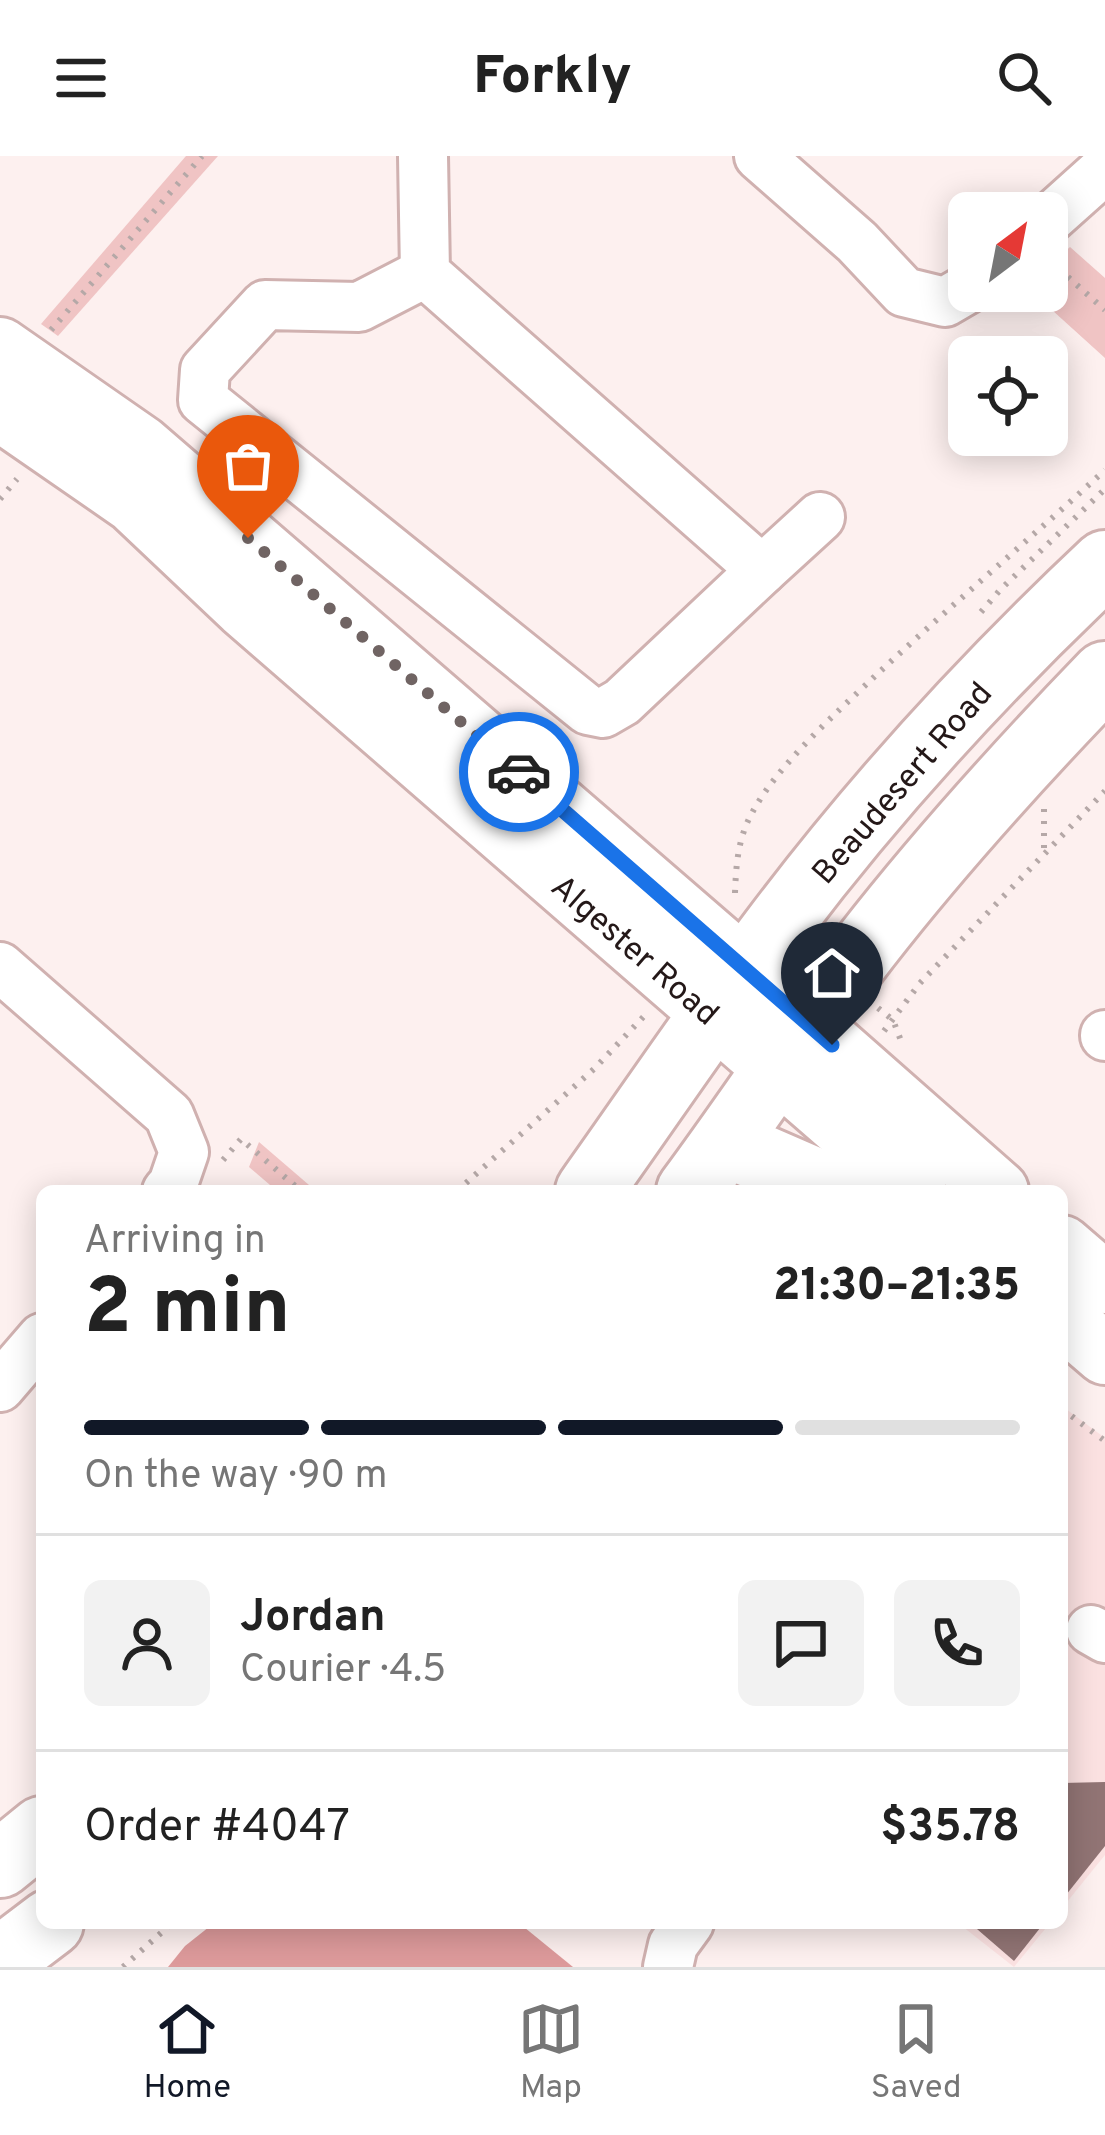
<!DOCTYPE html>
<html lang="en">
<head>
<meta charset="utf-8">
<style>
  :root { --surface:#fff; --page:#f2f2f2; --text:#222; --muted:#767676; --line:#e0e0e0; --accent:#111827 }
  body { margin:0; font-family:Overpass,sans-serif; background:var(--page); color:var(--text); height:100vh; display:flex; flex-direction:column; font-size:45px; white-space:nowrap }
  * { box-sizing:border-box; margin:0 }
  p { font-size:39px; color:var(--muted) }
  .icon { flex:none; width:66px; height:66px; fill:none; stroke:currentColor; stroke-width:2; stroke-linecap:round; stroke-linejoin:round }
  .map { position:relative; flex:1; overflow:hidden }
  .details { position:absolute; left:36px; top:1029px; width:1032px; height:744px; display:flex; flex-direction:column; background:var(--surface); border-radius:18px; box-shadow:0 6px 30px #0003 }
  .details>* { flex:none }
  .needle { width:78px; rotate:32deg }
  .fabs { position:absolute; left:948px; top:36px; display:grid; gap:24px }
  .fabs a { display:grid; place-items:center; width:120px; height:120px; border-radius:18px; background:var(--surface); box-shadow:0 6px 30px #0003; font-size:60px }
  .pin { position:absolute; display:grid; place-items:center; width:102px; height:102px; color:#fff; margin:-123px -51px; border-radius:50% 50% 50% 0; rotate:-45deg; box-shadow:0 0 12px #0007 }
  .pin .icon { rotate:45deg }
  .courier { position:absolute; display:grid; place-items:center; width:120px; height:120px; margin:-60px; border:9px solid #1a73e8; border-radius:50%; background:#fff; color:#222; box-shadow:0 3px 15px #0007 }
  .overview em { font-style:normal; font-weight:800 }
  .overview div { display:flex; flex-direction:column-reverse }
  .overview { display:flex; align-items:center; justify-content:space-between; height:204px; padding:0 48px }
  h1 { font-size:78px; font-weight:800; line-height:90px }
  .bar { display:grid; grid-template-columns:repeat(4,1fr); gap:18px 12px; align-content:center; height:144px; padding:0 48px }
  .bar i { height:15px; border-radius:9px; background:var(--line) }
  .bar .on { background:var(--accent) }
  .bar p { grid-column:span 4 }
  .line { display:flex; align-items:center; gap:30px; padding:0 48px; border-top:3px solid var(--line) }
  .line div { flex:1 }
  .round { display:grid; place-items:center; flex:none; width:126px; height:126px; border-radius:18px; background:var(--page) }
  header { display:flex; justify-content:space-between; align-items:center; height:156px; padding:0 48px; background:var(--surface); font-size:54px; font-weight:800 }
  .dock { display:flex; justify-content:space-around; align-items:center; height:168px; border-top:3px solid var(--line); background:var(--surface); font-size:33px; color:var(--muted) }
  .dock a { display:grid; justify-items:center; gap:6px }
  .dock .on { color:var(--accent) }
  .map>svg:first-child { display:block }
</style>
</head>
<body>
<header><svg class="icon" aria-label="menu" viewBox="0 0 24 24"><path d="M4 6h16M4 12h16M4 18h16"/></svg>Forkly<svg class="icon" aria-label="search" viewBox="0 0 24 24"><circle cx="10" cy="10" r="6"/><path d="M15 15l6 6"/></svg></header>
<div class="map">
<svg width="1105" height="1811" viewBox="0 0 1105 1811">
  <rect width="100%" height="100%" fill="#fdf0ef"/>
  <g fill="#fbe1e1">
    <polygon points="1062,1250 1105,1282 1105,1699 1062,1752"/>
    <polygon points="958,1767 1050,1767 1014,1811"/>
  </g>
  <g fill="#f0c4c4">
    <polygon points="186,0 218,0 58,180 41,168"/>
    <polygon points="1070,91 1105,122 1105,202 1031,135 1047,135 1047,112"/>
    <polygon points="259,986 316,1035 277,1035 249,1011"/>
  </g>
  <polygon fill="#dd9a9b" points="214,1767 519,1767 573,1811 168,1811 185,1790"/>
  <g fill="#917474">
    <polygon points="1105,1626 1105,1690 1062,1744 1062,1627"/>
    <polygon points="970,1767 1044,1767 1014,1805"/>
  </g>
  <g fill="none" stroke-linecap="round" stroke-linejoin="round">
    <defs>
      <g id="minor">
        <polyline points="423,0 425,117 762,414 820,361"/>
        <polyline points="759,0 857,86 904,136 945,146 969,132"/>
        <polyline points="1047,65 1105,13"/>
        <polyline points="425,117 359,151 265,149 205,214 203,244 588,554 603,557 622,546 762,414"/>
        <polyline points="0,811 169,959 184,996 173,1028 167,1035"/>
        <polyline points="1105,879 1105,880"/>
        <polyline points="0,1231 42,1182"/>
        <polyline points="1091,1474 1105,1482"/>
        <polyline points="668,1811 673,1789 689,1767"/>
      </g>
      <g id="major">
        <polyline points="0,192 141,290 746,813 998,1035"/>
        <polyline points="0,254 133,346 244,451 916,1035"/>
        <polyline points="1062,1090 1105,1127"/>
        <polyline points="1062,1161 1105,1198"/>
      </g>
      <g id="highway">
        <polyline points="726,987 837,1035"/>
        <path d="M589,1035C653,945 714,854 780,767C877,639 988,518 1105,408"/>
        <path d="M690,1035C750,954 805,869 867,789C941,694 1022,605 1105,519"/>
        <polyline points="0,1708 42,1674"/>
        <polyline points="0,1805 50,1767"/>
      </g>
    </defs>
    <use href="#minor" stroke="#d0b1b0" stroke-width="54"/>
    <use href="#major" stroke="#d0b1b0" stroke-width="66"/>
    <use href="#highway" stroke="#d0b1b0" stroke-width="72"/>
    <g stroke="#b5a8a7" stroke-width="6" stroke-dasharray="3 9" stroke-linecap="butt">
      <polyline points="1050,105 1105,154"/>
      <polyline points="51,174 202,0"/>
      <polyline points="0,343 17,323"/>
      <polyline points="981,456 1000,434 1105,333"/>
      <polyline points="1044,653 1044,694"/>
      <path d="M735,737C736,709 738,682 752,657C777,610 834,559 873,522C949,451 1029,384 1105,314"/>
      <polyline points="878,852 893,864 903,890"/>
      <polyline points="884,875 920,827 1105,635"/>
      <polyline points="223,1004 241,983 301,1035"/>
      <polyline points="457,1035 594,913 647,857"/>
      <polyline points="1062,1253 1105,1285"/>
      <polyline points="123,1811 172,1767"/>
    </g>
    <use href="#minor" stroke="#fff" stroke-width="48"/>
    <use href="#major" stroke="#fff" stroke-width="60"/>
    <use href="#highway" stroke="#fff" stroke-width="66"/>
  </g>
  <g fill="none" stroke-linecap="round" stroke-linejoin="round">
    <polyline stroke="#706463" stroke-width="12" stroke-dasharray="0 21.6" points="248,382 519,616"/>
    <polyline stroke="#1a73e8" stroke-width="15" points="519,616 832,889"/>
  </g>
  <g text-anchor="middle" stroke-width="10" stroke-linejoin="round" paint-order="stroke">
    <g font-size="33" fill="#241818" stroke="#fff">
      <text transform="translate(901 626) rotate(-49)" y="12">Beaudesert Road</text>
      <text transform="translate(636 793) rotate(41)" y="12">Algester Road</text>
    </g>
  </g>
</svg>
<div class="fabs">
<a><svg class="needle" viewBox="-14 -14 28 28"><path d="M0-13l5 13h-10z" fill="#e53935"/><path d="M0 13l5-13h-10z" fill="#767676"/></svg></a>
<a><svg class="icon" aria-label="locate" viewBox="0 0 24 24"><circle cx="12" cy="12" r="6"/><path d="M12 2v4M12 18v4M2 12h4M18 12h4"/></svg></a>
</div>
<div class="pin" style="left:248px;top:382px;background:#ea580c"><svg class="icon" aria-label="bag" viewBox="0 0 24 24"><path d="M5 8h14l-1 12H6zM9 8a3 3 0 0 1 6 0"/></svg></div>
<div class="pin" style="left:832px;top:889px;background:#1f2937"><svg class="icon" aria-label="home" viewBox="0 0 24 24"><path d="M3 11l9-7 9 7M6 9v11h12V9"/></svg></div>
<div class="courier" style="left:519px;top:616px"><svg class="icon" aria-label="car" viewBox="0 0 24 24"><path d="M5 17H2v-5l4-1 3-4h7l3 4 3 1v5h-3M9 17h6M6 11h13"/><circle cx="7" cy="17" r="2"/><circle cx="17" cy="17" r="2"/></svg></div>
<section class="details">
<div class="overview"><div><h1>2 min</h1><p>Arriving in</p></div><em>21:30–21:35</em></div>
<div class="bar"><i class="on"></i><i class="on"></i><i class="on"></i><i></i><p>On the way · 90 m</p></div>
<div class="line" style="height:216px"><a class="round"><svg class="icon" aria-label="person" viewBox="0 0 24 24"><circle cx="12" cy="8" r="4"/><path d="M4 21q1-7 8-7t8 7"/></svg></a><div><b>Jordan</b><p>Courier · 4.5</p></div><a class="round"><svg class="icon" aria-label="chat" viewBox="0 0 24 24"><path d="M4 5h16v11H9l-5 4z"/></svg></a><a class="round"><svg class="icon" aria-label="phone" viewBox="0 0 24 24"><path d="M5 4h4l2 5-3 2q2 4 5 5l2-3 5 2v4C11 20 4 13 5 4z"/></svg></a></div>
<div class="line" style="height:156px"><div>Order #4047</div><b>$35.78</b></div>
</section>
</div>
<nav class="dock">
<a class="on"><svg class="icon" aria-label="home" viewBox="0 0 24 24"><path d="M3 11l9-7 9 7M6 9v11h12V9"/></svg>Home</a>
<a><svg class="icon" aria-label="map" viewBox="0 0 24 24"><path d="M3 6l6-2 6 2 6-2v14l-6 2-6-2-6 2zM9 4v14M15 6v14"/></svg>Map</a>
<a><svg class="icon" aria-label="saved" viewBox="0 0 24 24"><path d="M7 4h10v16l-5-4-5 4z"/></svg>Saved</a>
</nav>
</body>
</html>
